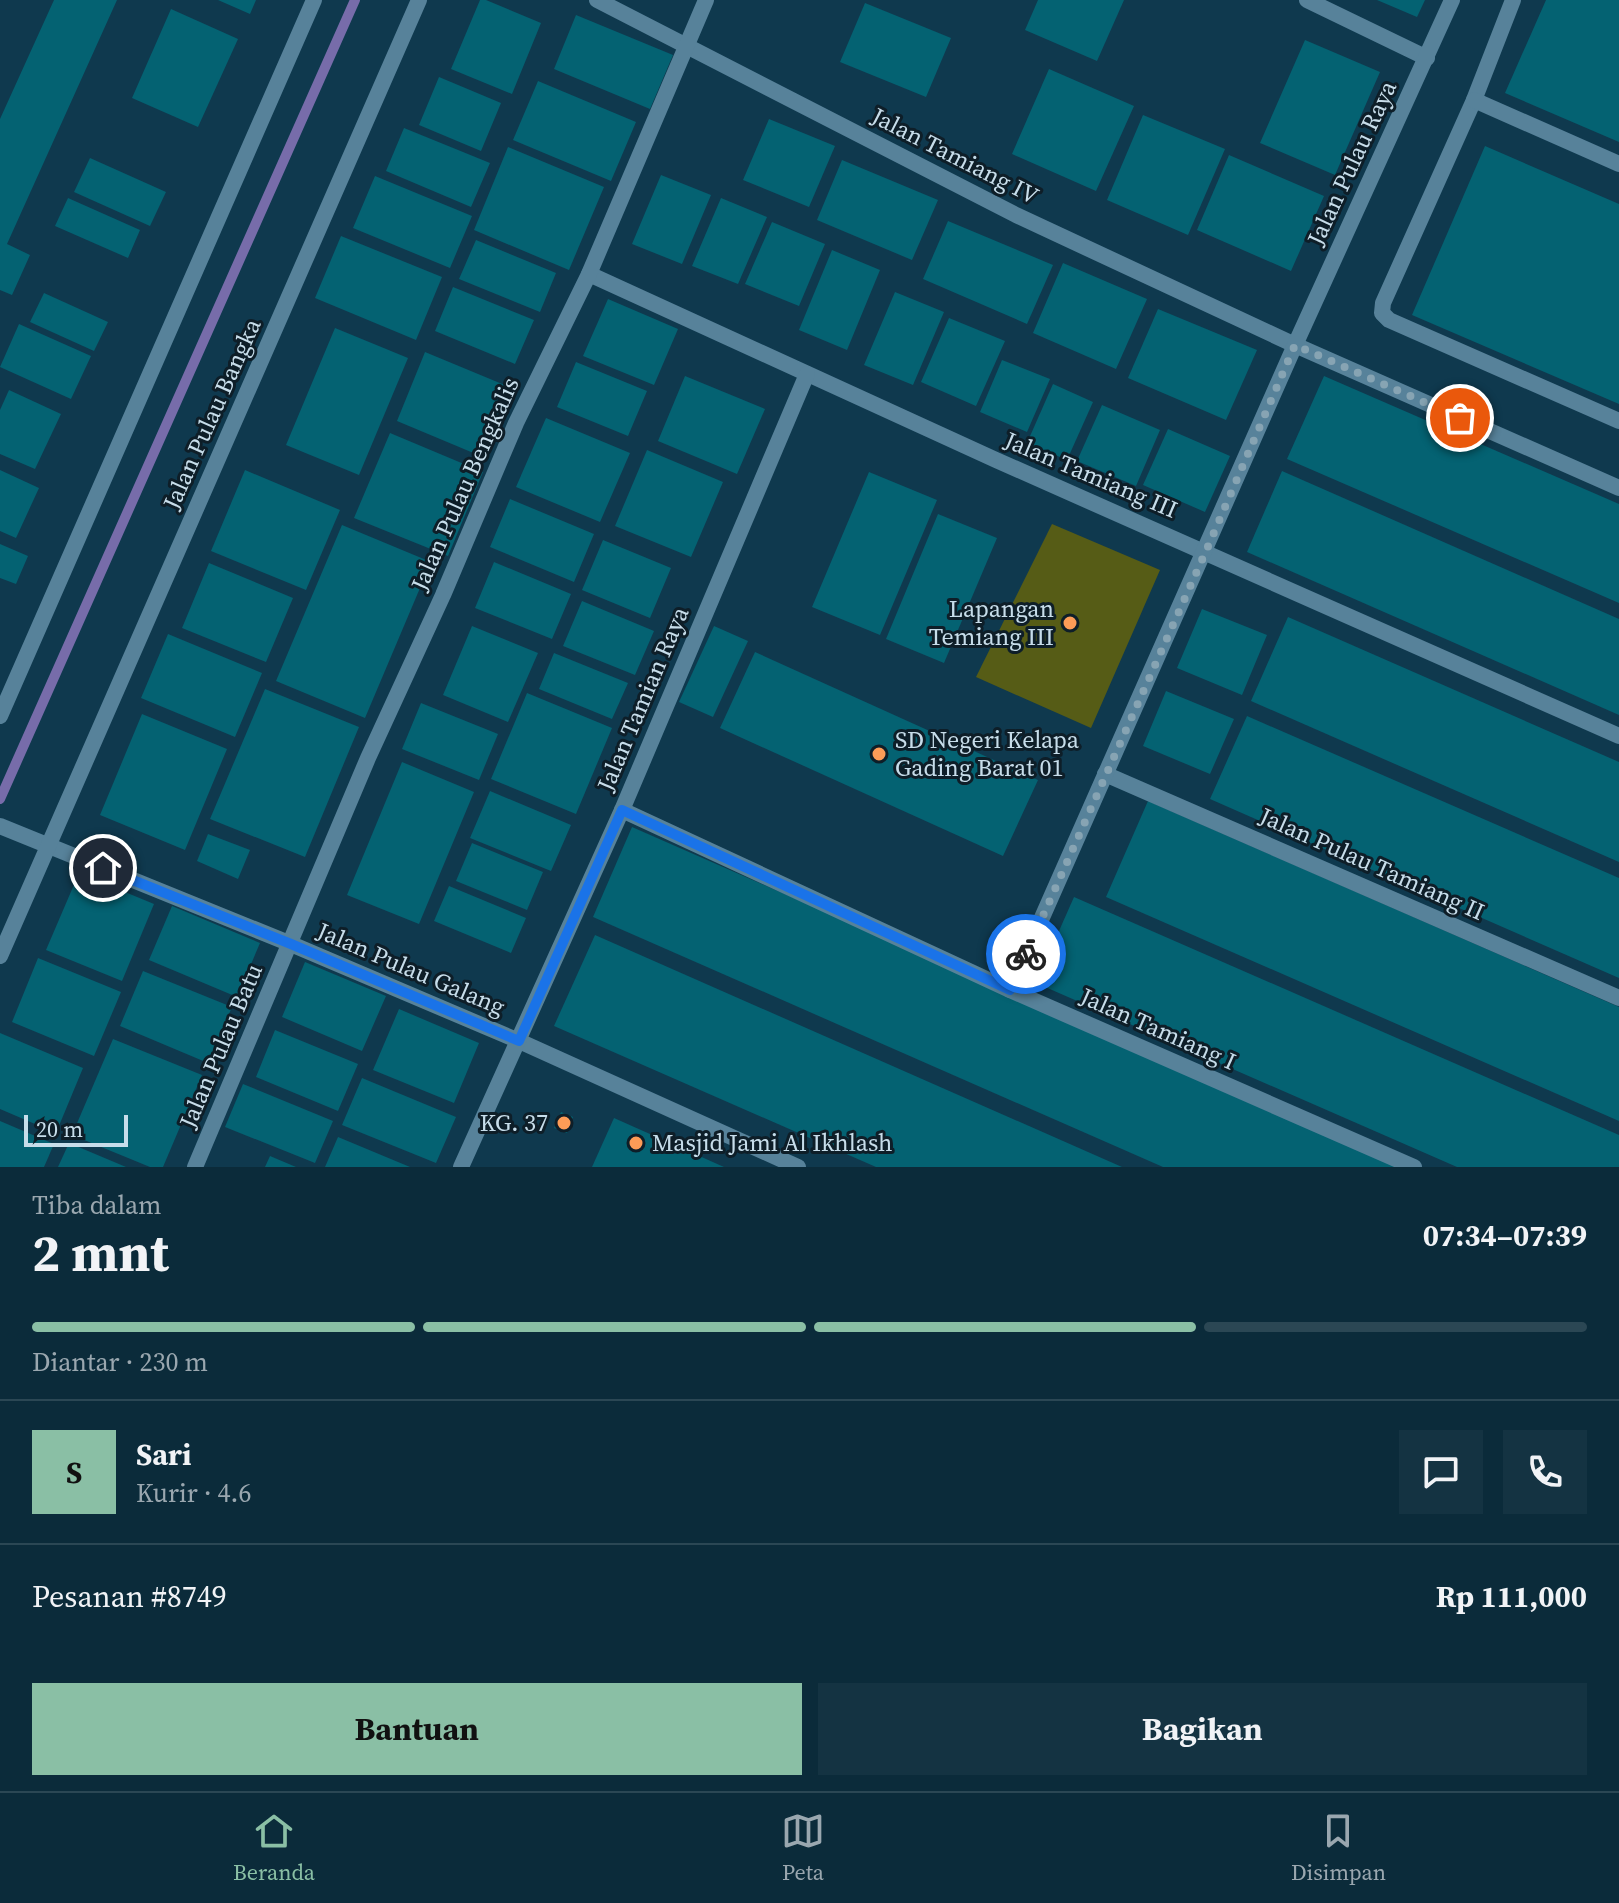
<!DOCTYPE html>
<html lang="id">
<head>
<meta charset="utf-8">
<style>
  :root { --surface:#0b2b3a; --page:#143342; --text:#f1f3f6; --muted:#9aa7af; --line:#2b4754; --accent:#8abfa5 }
  body { margin:0; font-family:"Source Serif 4",serif; background:var(--page); color:var(--text); height:100vh; display:flex; flex-direction:column; font-size:30px; white-space:nowrap }
  * { box-sizing:border-box; margin:0 }
  p { font-size:26px; color:var(--muted) }
  .icon { flex:none; width:44px; height:44px; fill:none; stroke:currentColor; stroke-width:2; stroke-linecap:round; stroke-linejoin:round }
  .map { position:relative; height:1167px; overflow:hidden }
  .sheet { display:flex; flex-direction:column; background:var(--surface); flex:1 }
  .sheet>* { flex:none }
  .scale { position:absolute; left:24px; bottom:20px; width:104px; box-sizing:border-box; padding-left:8px; border:4px solid #c7ddea; border-top:0; font-size:22px; line-height:28px; white-space:nowrap; color:#c7ddea; -webkit-text-stroke:6px #0e1e28; paint-order:stroke }
  .pin { position:absolute; display:grid; place-items:center; width:68px; height:68px; color:#fff; margin:-34px; border:4px solid #fff; border-radius:50%; box-shadow:0 2px 8px #0007 }
  .courier { position:absolute; display:grid; place-items:center; width:80px; height:80px; margin:-40px; border:6px solid #1a73e8; border-radius:50%; background:#fff; color:#222; box-shadow:0 2px 10px #0007 }
  .overview em { font-style:normal; font-weight:700 }
  .overview div { display:flex; flex-direction:column-reverse }
  .overview { display:flex; align-items:center; justify-content:space-between; height:136px; padding:0 32px }
  h1 { font-size:52px; font-weight:700; line-height:60px }
  .bar { display:grid; grid-template-columns:repeat(4,1fr); gap:12px 8px; align-content:center; height:96px; padding:0 32px }
  .bar i { height:10px; border-radius:6px; background:var(--line) }
  .bar .on { background:var(--accent) }
  .bar p { grid-column:span 4 }
  .line { display:flex; align-items:center; gap:20px; padding:0 32px; border-top:2px solid var(--line) }
  .line div { flex:1 }
  .round { display:grid; place-items:center; flex:none; width:84px; height:84px; border-radius:0px; background:var(--page) }
  .button { display:flex; gap:16px; margin-top:auto; padding:16px 32px }
  .button a { flex:1; height:92px; border-radius:0px; background:var(--accent); color:#111; font-size:32px; font-weight:700; line-height:92px; text-align:center }
  .button a+a { background:var(--page); color:var(--text) }
  .dock { display:flex; justify-content:space-around; align-items:center; height:112px; border-top:2px solid var(--line); background:var(--surface); font-size:22px; color:var(--muted) }
  .dock a { display:grid; justify-items:center; gap:4px }
  .dock .on { color:var(--accent) }
  .map>svg:first-child { display:block }
</style>
</head>
<body>
<div class="map">
<svg width="1619" height="1167" viewBox="0 0 1619 1167">
  <rect width="100%" height="100%" fill="#0f394e"/>
  <polygon fill="#565c16" points="1052,524 1160,570 1091,728 976,677"/>
  <g fill="none" stroke-linecap="round" stroke-linejoin="round">
    <polyline stroke="#776caa" stroke-width="10" points="0,799 355,0"/>
  </g>
  <g fill="#046272">
    <polygon points="54,0 117,0 7,244 30,255 12,295 0,290 0,119"/>
    <polygon points="218,0 256,0 250,14"/>
    <polygon points="480,0 486,0 541,23 512,94 451,69"/>
    <polygon points="1038,0 1124,0 1097,61 1025,30"/>
    <polygon points="1377,0 1425,0 1417,17"/>
    <polygon points="1546,0 1619,0 1619,142 1505,93"/>
    <polygon points="865,3 951,38 926,97 840,62"/>
    <polygon points="171,9 238,39 198,127 132,98"/>
    <polygon points="576,15 673,55 650,109 554,69"/>
    <polygon points="1305,40 1380,72 1335,175 1260,143"/>
    <polygon points="1049,69 1134,106 1096,191 1012,154"/>
    <polygon points="439,77 501,103 481,151 419,125"/>
    <polygon points="538,81 636,122 611,181 513,140"/>
    <polygon points="1143,115 1225,149 1188,235 1107,200"/>
    <polygon points="769,119 835,146 809,207 743,180"/>
    <polygon points="404,128 490,163 471,207 386,171"/>
    <polygon points="1485,146 1619,204 1619,404 1412,315"/>
    <polygon points="508,147 604,187 569,270 474,230"/>
    <polygon points="1229,155 1324,196 1291,271 1197,230"/>
    <polygon points="90,158 166,192 150,226 74,192"/>
    <polygon points="842,160 938,200 912,260 817,220"/>
    <polygon points="661,175 711,195 682,264 632,244"/>
    <polygon points="375,176 472,216 450,268 353,228"/>
    <polygon points="68,198 140,230 128,258 55,226"/>
    <polygon points="721,198 767,217 738,284 692,266"/>
    <polygon points="948,221 1053,265 1027,324 923,279"/>
    <polygon points="772,222 825,244 799,306 745,284"/>
    <polygon points="341,236 442,277 416,340 315,298"/>
    <polygon points="476,240 556,273 540,312 459,279"/>
    <polygon points="832,250 880,270 847,350 799,330"/>
    <polygon points="1063,263 1147,299 1116,369 1033,333"/>
    <polygon points="453,287 534,320 515,364 435,331"/>
    <polygon points="895,292 944,312 913,385 864,365"/>
    <polygon points="44,293 108,322 94,351 30,322"/>
    <polygon points="608,299 678,329 654,385 583,356"/>
    <polygon points="1158,309 1257,350 1226,420 1128,378"/>
    <polygon points="949,318 1005,341 976,406 921,382"/>
    <polygon points="19,324 91,356 71,399 0,367"/>
    <polygon points="335,328 408,358 359,475 286,445"/>
    <polygon points="425,352 512,388 483,457 397,421"/>
    <polygon points="1002,360 1050,379 1027,432 980,412"/>
    <polygon points="576,362 647,391 628,436 557,407"/>
    <polygon points="685,376 765,409 737,474 658,441"/>
    <polygon points="1324,376 1619,504 1619,603 1287,459"/>
    <polygon points="1053,384 1093,402 1067,460 1027,443"/>
    <polygon points="9,390 61,414 35,469 0,454 0,410"/>
    <polygon points="1102,405 1160,430 1136,486 1077,461"/>
    <polygon points="546,418 630,453 600,522 516,487"/>
    <polygon points="1168,429 1230,456 1205,512 1143,485"/>
    <polygon points="390,433 483,472 448,556 354,518"/>
    <polygon points="647,450 723,482 691,557 615,526"/>
    <polygon points="0,470 39,488 16,538 0,531"/>
    <polygon points="245,470 340,510 306,590 211,551"/>
    <polygon points="1282,471 1619,619 1619,715 1247,552"/>
    <polygon points="869,472 937,500 880,635 812,607"/>
    <polygon points="510,499 594,534 574,582 490,547"/>
    <polygon points="938,514 997,538 944,663 886,639"/>
    <polygon points="342,525 431,562 365,718 276,681"/>
    <polygon points="603,540 671,568 650,618 582,590"/>
    <polygon points="0,544 28,556 16,584 0,578"/>
    <polygon points="494,562 571,594 552,639 475,608"/>
    <polygon points="209,563 293,598 266,662 182,628"/>
    <polygon points="582,601 654,631 635,675 563,646"/>
    <polygon points="1202,609 1267,635 1242,695 1177,668"/>
    <polygon points="1288,617 1619,762 1619,862 1251,701"/>
    <polygon points="472,626 538,653 508,722 443,695"/>
    <polygon points="714,626 748,641 713,717 679,702"/>
    <polygon points="168,634 262,673 235,737 141,698"/>
    <polygon points="755,652 1038,780 1003,856 720,728"/>
    <polygon points="554,653 628,683 612,719 539,689"/>
    <polygon points="265,689 359,727 305,857 210,819"/>
    <polygon points="1166,691 1234,719 1210,774 1143,746"/>
    <polygon points="527,693 612,728 576,814 491,779"/>
    <polygon points="421,703 498,734 479,780 402,749"/>
    <polygon points="142,714 227,749 185,850 100,815"/>
    <polygon points="1247,716 1619,878 1619,978 1210,799"/>
    <polygon points="402,762 474,792 419,924 347,895"/>
    <polygon points="490,791 571,825 551,871 470,838"/>
    <polygon points="1148,801 1619,1007 1619,1121 1106,897"/>
    <polygon points="632,827 1406,1167 1163,1167 593,917"/>
    <polygon points="208,834 250,850 238,879 197,861"/>
    <polygon points="472,843 543,872 527,910 456,881"/>
    <polygon points="79,873 154,904 122,981 46,950"/>
    <polygon points="449,886 526,918 511,953 434,921"/>
    <polygon points="1074,897 1619,1135 1619,1167 1457,1167 1036,983"/>
    <polygon points="172,906 260,943 237,997 149,960"/>
    <polygon points="595,935 1122,1167 876,1167 554,1026"/>
    <polygon points="38,958 121,992 94,1056 12,1022"/>
    <polygon points="305,962 386,996 362,1051 282,1017"/>
    <polygon points="143,971 232,1007 208,1063 120,1026"/>
    <polygon points="399,1009 479,1043 454,1103 373,1070"/>
    <polygon points="275,1030 358,1064 338,1111 256,1077"/>
    <polygon points="0,1033 83,1068 56,1133 0,1109"/>
    <polygon points="113,1039 202,1075 163,1167 150,1167 72,1135"/>
    <polygon points="362,1078 456,1117 436,1163 342,1125"/>
    <polygon points="243,1084 333,1121 315,1163 225,1127"/>
    <polygon points="561,1112 573,1117 567,1133 554,1128"/>
    <polygon points="614,1118 724,1167 592,1167"/>
    <polygon points="0,1121 54,1144 44,1167 0,1167"/>
    <polygon points="338,1137 410,1167 325,1167"/>
    <polygon points="69,1143 126,1167 58,1167"/>
    <polygon points="270,1156 296,1167 265,1167"/>
  </g>
  <g fill="none" stroke-linecap="round" stroke-linejoin="round">
    <g stroke="#57829a" stroke-width="16">
      <polyline points="1513,0 1474,100 1383,303 1382,313 1389,320 1619,421"/>
      <polyline points="1474,100 1619,164"/>
    </g>
    <g stroke="#57829a" stroke-width="16">
      <polyline points="597,0 1016,215 1295,345 1619,488"/>
      <polyline points="1307,0 1427,58"/>
      <polyline points="589,274 996,460 1619,736"/>
      <polyline points="0,716 314,0"/>
      <polyline points="1105,774 1619,998"/>
      <polyline points="622,810 1010,990 1414,1167"/>
      <polyline points="0,826 291,944 519,1041 798,1167"/>
      <polyline points="0,956 419,0"/>
      <polyline points="1010,990 1295,345 1452,0"/>
      <polyline points="195,1167 368,758 443,595 516,423 589,274 706,0"/>
      <polyline points="461,1167 622,810 807,374"/>
    </g>
  </g>
  <g fill="none" stroke-linecap="round" stroke-linejoin="round">
    <polyline stroke="#87a4b3" stroke-width="8" stroke-dasharray="0 14.4" points="1026,954 1206,551 1295,345 1460,418"/>
    <polyline stroke="#1a73e8" stroke-width="10" points="103,868 291,944 519,1041 622,810 1010,990 1026,954"/>
  </g>
  <g fill="#fd9c57" stroke="#0e1e28" stroke-width="3">
    <circle cx="1070" cy="623" r="8"/>
    <circle cx="879" cy="754" r="8"/>
    <circle cx="564" cy="1123" r="8"/>
    <circle cx="636" cy="1143" r="8"/>
  </g>
  <g text-anchor="middle" stroke-width="6" stroke-linejoin="round" paint-order="stroke">
    <g font-size="24" fill="#c7ddea" stroke="#0e1e28">
      <text transform="translate(955 156) rotate(27)" y="8">Jalan Tamiang IV</text>
      <text transform="translate(1352 163) rotate(-65)" y="8">Jalan Pulau Raya</text>
      <text transform="translate(212 414) rotate(-66)" y="8">Jalan Pulau Bangka</text>
      <text transform="translate(1091 475) rotate(23)" y="8">Jalan Tamiang III</text>
      <text transform="translate(465 484) rotate(-66)" y="8">Jalan Pulau Bengkalis</text>
      <text transform="translate(643 699) rotate(-67)" y="8">Jalan Tamian Raya</text>
      <text transform="translate(1372 864) rotate(24)" y="8">Jalan Pulau Tamiang II</text>
      <text transform="translate(411 969) rotate(23)" y="8">Jalan Pulau Galang</text>
      <text transform="translate(1158 1029) rotate(24)" y="8">Jalan Tamiang I</text>
      <text transform="translate(221 1046) rotate(-67)" y="8">Jalan Pulau Batu</text>
    </g>
    <g font-size="24" fill="#c7ddea" stroke="#0e1e28" text-anchor="end">
      <text x="1054" y="617">Lapangan<tspan x="1054" dy="28">Temiang III</tspan></text>
      <text x="895" y="748" text-anchor="start">SD Negeri Kelapa<tspan x="895" dy="28">Gading Barat 01</tspan></text>
      <text x="548" y="1131">KG. 37</text>
      <text x="652" y="1151" text-anchor="start">Masjid Jami Al Ikhlash</text>
    </g>
  </g>
</svg>
<div class="scale">20 m</div>
<div class="pin" style="left:1460px;top:418px;background:#ea580c"><svg class="icon" aria-label="bag" viewBox="0 0 24 24"><path d="M5 8h14l-1 12H6zM9 8a3 3 0 0 1 6 0"/></svg></div>
<div class="pin" style="left:103px;top:868px;background:#1f2937"><svg class="icon" aria-label="home" viewBox="0 0 24 24"><path d="M3 11l9-7 9 7M6 9v11h12V9"/></svg></div>
<div class="courier" style="left:1026px;top:954px"><svg class="icon" aria-label="bike" viewBox="0 0 24 24"><circle cx="6" cy="16" r="4"/><circle cx="18" cy="16" r="4"/><path d="M6 16l4-8h5l3 8M10 8l3 8H6M13 5h3"/></svg></div>
</div>
<section class="sheet">
<div class="overview"><div><h1>2 mnt</h1><p>Tiba dalam</p></div><em>07:34–07:39</em></div>
<div class="bar"><i class="on"></i><i class="on"></i><i class="on"></i><i></i><p>Diantar · 230 m</p></div>
<div class="line" style="height:144px"><b class="round" style="background:var(--accent);color:#111">S</b><div><b>Sari</b><p>Kurir · 4.6</p></div><a class="round"><svg class="icon" aria-label="chat" viewBox="0 0 24 24"><path d="M4 5h16v11H9l-5 4z"/></svg></a><a class="round"><svg class="icon" aria-label="phone" viewBox="0 0 24 24"><path d="M5 4h4l2 5-3 2q2 4 5 5l2-3 5 2v4C11 20 4 13 5 4z"/></svg></a></div>
<div class="line" style="height:104px"><div>Pesanan #8749</div><b>Rp 111,000</b></div>
<div class="button"><a>Bantuan</a><a>Bagikan</a></div>
</section>
<nav class="dock">
<a class="on"><svg class="icon" aria-label="home" viewBox="0 0 24 24"><path d="M3 11l9-7 9 7M6 9v11h12V9"/></svg>Beranda</a>
<a><svg class="icon" aria-label="map" viewBox="0 0 24 24"><path d="M3 6l6-2 6 2 6-2v14l-6 2-6-2-6 2zM9 4v14M15 6v14"/></svg>Peta</a>
<a><svg class="icon" aria-label="saved" viewBox="0 0 24 24"><path d="M7 4h10v16l-5-4-5 4z"/></svg>Disimpan</a>
</nav>
</body>
</html>
